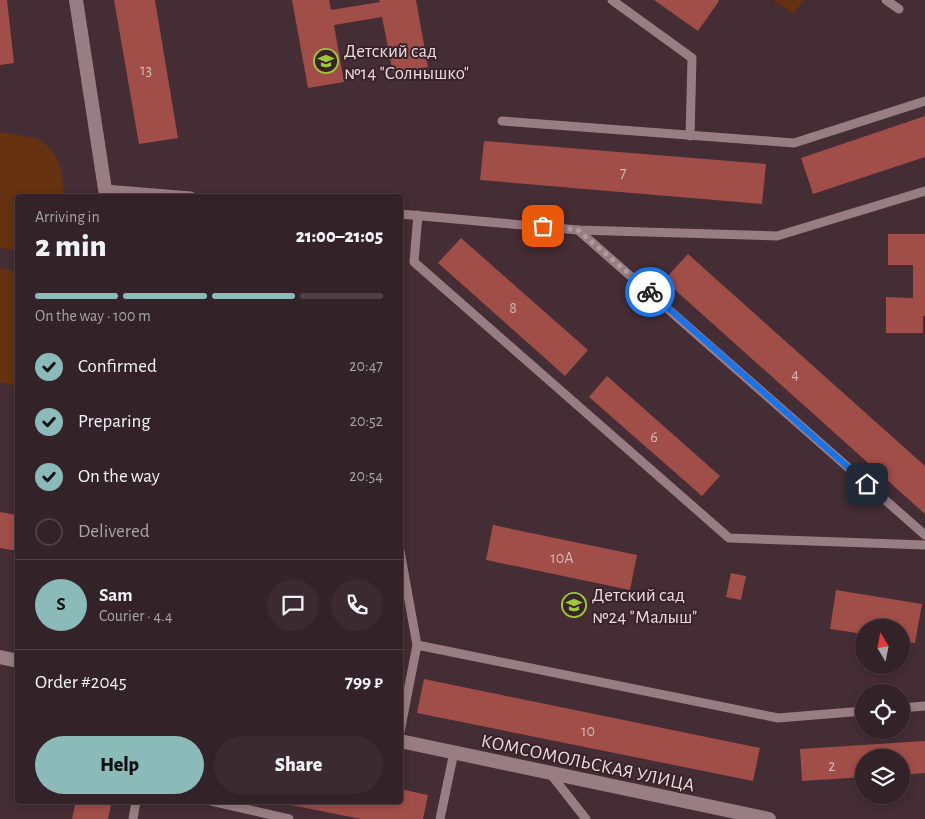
<!DOCTYPE html>
<html lang="en">
<head>
<meta charset="utf-8">
<style>
  :root { --surface:#332227; --page:#3b2a2f; --text:#f1f3f6; --muted:#a9a4a7; --line:#4e3f44; --accent:#8bbbb9 }
  body { margin:0; font-family:"Alegreya Sans",sans-serif; background:var(--page); color:var(--text); height:100vh; display:flex; flex-direction:column; font-size:19px; white-space:nowrap }
  * { box-sizing:border-box; margin:0 }
  p { font-size:16px; color:var(--muted) }
  .icon { flex:none; width:28px; height:28px; fill:none; stroke:currentColor; stroke-width:2; stroke-linecap:round; stroke-linejoin:round }
  .map { position:relative; flex:1; overflow:hidden }
  .side { position:absolute; left:15px; top:194px; width:388px; height:610px; display:flex; flex-direction:column; background:var(--surface); border-radius:5px; box-shadow:0 2px 8px #0003,0 0 0 1px var(--line) }
  .side>* { flex:none }
  .needle { width:32px; rotate:350deg }
  .buttons { position:absolute; left:855px; top:619px; display:grid; gap:10px }
  .buttons a { display:grid; place-items:center; width:55px; height:55px; border-radius:50%; background:var(--surface); box-shadow:0 2px 8px #0003,0 0 0 1px var(--line); font-size:25px }
  .pin { position:absolute; display:grid; place-items:center; width:42px; height:42px; color:#fff; margin:-21px; border-radius:10px; box-shadow:0 2px 8px #0006 }
  .courier { position:absolute; display:grid; place-items:center; width:50px; height:50px; margin:-25px; border:4px solid #1a73e8; border-radius:50%; background:#fff; color:#222; box-shadow:0 1px 6px #0007 }
  .head em { font-style:normal; font-weight:800 }
  .head div { display:flex; flex-direction:column-reverse }
  .head { display:flex; align-items:center; justify-content:space-between; height:85px; padding:0 20px }
  h1 { font-size:32px; font-weight:800; line-height:38px }
  .bar { display:grid; grid-template-columns:repeat(4,1fr); gap:8px 5px; align-content:center; height:60px; padding:0 20px }
  .bar i { height:6px; border-radius:4px; background:var(--line) }
  .bar .selected { background:var(--accent) }
  .bar p { grid-column:span 4 }
  .line { display:flex; align-items:center; gap:12px; padding:0 20px; border-top:1px solid var(--line) }
  .line div { flex:1 }
  .round { display:grid; place-items:center; flex:none; width:52px; height:52px; border-radius:26px; background:var(--page) }
  ol { padding:0 20px; list-style:none }
  li { display:flex; align-items:center; gap:15px; height:55px }
  li p { margin-inline-start:auto }
  li .icon { padding:5px; border-radius:50%; background:var(--accent); color:#111; stroke-width:4 }
  li:last-child { color:var(--muted) }
  li i { width:28px; height:28px; border:2px solid var(--line); border-radius:50% }
  .button { display:flex; gap:10px; margin-top:auto; padding:10px 20px }
  .button a { flex:1; height:58px; border-radius:30px; background:var(--accent); color:#111; font-size:20px; font-weight:800; line-height:58px; text-align:center }
  .button a+a { background:var(--page); color:var(--text) }
  .map>svg:first-child { display:block }
</style>
</head>
<body>
<div class="map">
<svg width="925" height="819" viewBox="0 0 925 819">
  <rect width="100%" height="100%" fill="#442d34"/>
  <g fill="#65310f">
    <polygon points="773,0 803,0 794,14"/>
    <path d="M0,132C10,134 31,136 39,140C59,150 65,177 63,196H18L17,249L12,250L0,248Z"/>
    <polygon points="0,268 17,272 18,360 13,385 0,382"/>
  </g>
  <g fill="#a14d48">
    <polygon points="0,0 7,0 14,63 0,65"/>
    <polygon points="114,0 155,0 178,138 139,144"/>
    <polygon points="292,0 329,0 331,10 380,2 379,0 416,0 428,67 393,73 382,17 334,25 344,82 308,88"/>
    <polygon points="654,0 718,0 719,1 698,31"/>
    <polygon points="925,116 925,157 813,194 801,158"/>
    <polygon points="484,141 766,164 762,204 480,180"/>
    <polygon points="888,234 925,234 925,316 923,316 923,333 886,333 886,297 913,298 913,265 888,265"/>
    <polygon points="461,238 588,350 565,376 438,263"/>
    <polygon points="688,254 925,466 925,514 664,280"/>
    <polygon points="607,376 720,476 702,496 589,397"/>
    <polygon points="0,512 18,515 18,551 0,548"/>
    <polygon points="493,525 637,555 630,590 486,560"/>
    <polygon points="731,573 746,576 741,600 726,597"/>
    <polygon points="836,590 922,604 915,643 901,641 901,628 864,628 864,634 830,629"/>
    <polygon points="424,679 760,748 753,781 417,713"/>
    <polygon points="925,741 925,773 901,775 901,758 864,758 864,777 802,781 800,749"/>
    <polygon points="400,789 428,795 423,819 361,819 276,802 400,801"/>
    <polygon points="76,801 112,801 108,819 72,819"/>
  </g>
  <g fill="none" stroke-linecap="round" stroke-linejoin="round">
    <g stroke="#987d84" stroke-width="9">
      <polyline points="612,0 692,58 690,136"/>
      <polyline points="886,0 899,9"/>
      <polyline points="502,121 794,143 925,101"/>
      <polyline points="105,189 191,196"/>
      <polyline points="400,214 578,230 777,236 925,191"/>
      <polyline points="418,215 414,262 729,538 925,545"/>
      <polyline points="578,230 925,535"/>
      <polyline points="400,551 417,645 400,732"/>
      <polyline points="417,645 778,718 864,711"/>
      <polyline points="901,708 925,706"/>
      <polyline points="549,772 586,819"/>
      <polyline points="211,801 289,819"/>
      <polyline points="133,819 136,801"/>
      <polyline points="440,819 454,752"/>
    </g>
    <polyline stroke="#987d84" stroke-width="14" points="76,0 106,196"/>
    <g stroke="#987d84" stroke-width="14">
      <polyline points="0,657 18,661"/>
      <polyline points="400,741 769,819"/>
    </g>
  </g>
  <g fill="none" stroke-linecap="round" stroke-linejoin="round">
    <polyline stroke="#b09da2" stroke-width="5" stroke-dasharray="0 9" points="543,226 578,230 650,292"/>
    <polyline stroke="#1a73e8" stroke-width="6" points="650,292 867,484"/>
  </g>
  <defs>
    <symbol id="school-ring" viewBox="-11 -11 22 22"><circle r="9.5" fill="#39232a" stroke="#9dca30" stroke-width="1.5"/><path d="M0-5L7-2L0 1L-7-2ZM-4 1L0 2.5L4 1V4Q0 6-4 4Z" fill="#9dca30"/></symbol>
  </defs>
  <g fill-rule="evenodd">
    <use href="#school-ring" x="312" y="47" width="28" height="28"/>
    <use href="#school-ring" x="560" y="591" width="28" height="28"/>
  </g>
  <g text-anchor="middle" stroke-width="4" stroke-linejoin="round" paint-order="stroke">
    <g font-size="16" fill="#d8b7b8">
      <text x="146" y="75">13</text>
      <text x="623" y="178">7</text>
      <text x="513" y="313">8</text>
      <text x="795" y="379">4</text>
      <text x="654" y="442">6</text>
      <text x="562" y="563">10А</text>
      <text x="588" y="736">10</text>
      <text x="832" y="771">2</text>
    </g>
    <g font-size="19" fill="#eadade" stroke="#39232a" text-anchor="start">
      <text x="344" y="57">Детский сад<tspan x="344" dy="22">№14 "Солнышко"</tspan></text>
      <text x="592" y="601">Детский сад<tspan x="592" dy="22">№24 "Малыш"</tspan></text>
    </g>
    <g font-size="19" fill="#eadade" stroke="#39232a">
      <text transform="translate(588 762) rotate(12)" y="7">КОМСОМОЛЬСКАЯ УЛИЦА</text>
    </g>
  </g>
</svg>
<div class="buttons">
<a><svg class="needle" viewBox="-14 -14 28 28"><path d="M0-13l5 13h-10z" fill="#e53935"/><path d="M0 13l5-13h-10z" fill="#a9a4a7"/></svg></a>
<a><svg class="icon" aria-label="locate" viewBox="0 0 24 24"><circle cx="12" cy="12" r="6"/><path d="M12 2v4M12 18v4M2 12h4M18 12h4"/></svg></a>
<a><svg class="icon" aria-label="layers" viewBox="0 0 24 24"><path d="M12 4l9 5-9 5-9-5zM3 14l9 5 9-5"/></svg></a>
</div>
<div class="pin" style="left:543px;top:226px;background:#ea580c"><svg class="icon" aria-label="bag" viewBox="0 0 24 24"><path d="M5 8h14l-1 12H6zM9 8a3 3 0 0 1 6 0"/></svg></div>
<div class="pin" style="left:867px;top:484px;background:#1f2937"><svg class="icon" aria-label="home" viewBox="0 0 24 24"><path d="M3 11l9-7 9 7M6 9v11h12V9"/></svg></div>
<div class="courier" style="left:650px;top:292px"><svg class="icon" aria-label="bike" viewBox="0 0 24 24"><circle cx="6" cy="16" r="4"/><circle cx="18" cy="16" r="4"/><path d="M6 16l4-8h5l3 8M10 8l3 8H6M13 5h3"/></svg></div>
<section class="side">
<div class="head"><div><h1>2 min</h1><p>Arriving in</p></div><em>21:00–21:05</em></div>
<div class="bar"><i class="selected"></i><i class="selected"></i><i class="selected"></i><i></i><p>On the way · 100 m</p></div>
<ol>
<li><svg class="icon" aria-label="check" viewBox="0 0 24 24"><path d="M5 12l5 5 9-10"/></svg>Confirmed<p>20:47</p></li>
<li><svg class="icon" aria-label="check" viewBox="0 0 24 24"><path d="M5 12l5 5 9-10"/></svg>Preparing<p>20:52</p></li>
<li><svg class="icon" aria-label="check" viewBox="0 0 24 24"><path d="M5 12l5 5 9-10"/></svg>On the way<p>20:54</p></li>
<li><i></i>Delivered</li>
</ol>
<div class="line" style="height:90px"><b class="round" style="background:var(--accent);color:#111">S</b><div><b>Sam</b><p>Courier · 4.4</p></div><a class="round"><svg class="icon" aria-label="chat" viewBox="0 0 24 24"><path d="M4 5h16v11H9l-5 4z"/></svg></a><a class="round"><svg class="icon" aria-label="phone" viewBox="0 0 24 24"><path d="M5 4h4l2 5-3 2q2 4 5 5l2-3 5 2v4C11 20 4 13 5 4z"/></svg></a></div>
<div class="line" style="height:65px"><div>Order #2045</div><b>799 ₽</b></div>
<div class="button"><a>Help</a><a>Share</a></div>
</section>
</div>
</body>
</html>
